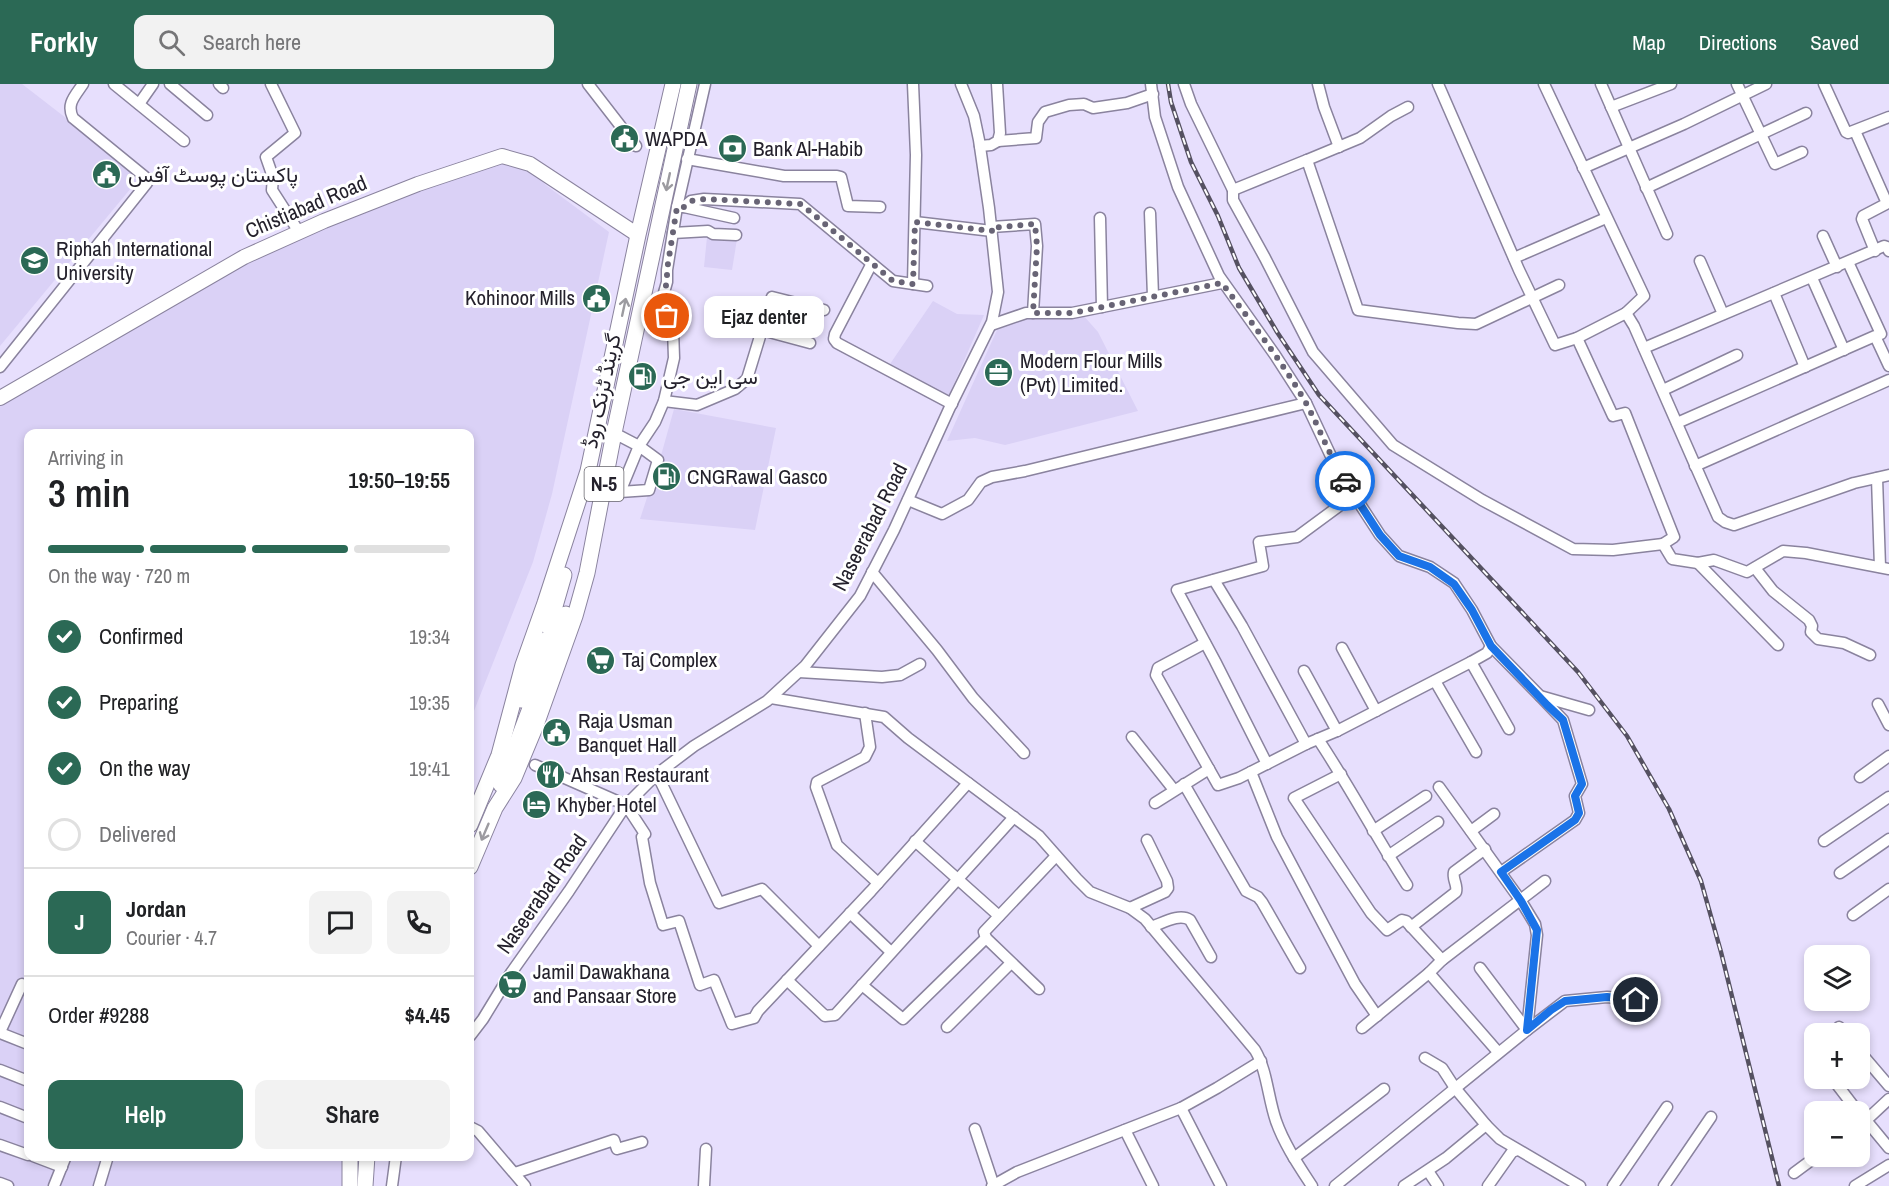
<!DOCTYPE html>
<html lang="en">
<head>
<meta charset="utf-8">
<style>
  :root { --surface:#fff; --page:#f2f2f2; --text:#202124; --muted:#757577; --line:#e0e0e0; --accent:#2b6955 }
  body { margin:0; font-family:"Archivo Narrow",Vazirmatn,sans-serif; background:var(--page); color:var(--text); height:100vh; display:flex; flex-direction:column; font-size:22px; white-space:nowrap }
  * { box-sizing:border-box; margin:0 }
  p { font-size:20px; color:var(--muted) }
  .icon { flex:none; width:33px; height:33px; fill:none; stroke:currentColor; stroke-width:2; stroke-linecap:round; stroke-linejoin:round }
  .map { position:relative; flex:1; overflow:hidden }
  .side { position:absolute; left:24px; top:345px; width:450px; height:732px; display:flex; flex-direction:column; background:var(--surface); border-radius:12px; box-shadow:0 3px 9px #0003 }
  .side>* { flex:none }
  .controls { position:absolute; left:1804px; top:861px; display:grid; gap:12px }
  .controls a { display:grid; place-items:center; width:66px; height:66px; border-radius:12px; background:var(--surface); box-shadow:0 3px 9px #0003; font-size:30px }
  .pin { position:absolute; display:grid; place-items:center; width:51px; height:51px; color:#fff; margin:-26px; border:3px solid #fff; border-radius:50%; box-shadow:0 2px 6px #0007 }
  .courier { position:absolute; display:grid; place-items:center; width:60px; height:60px; margin:-30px; border:4px solid #1a73e8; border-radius:50%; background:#fff; color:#222; box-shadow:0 2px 8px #0007 }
  .bubble { position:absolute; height:42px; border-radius:12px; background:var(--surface); box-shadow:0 3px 9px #0003; font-size:20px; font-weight:600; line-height:42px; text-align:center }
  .overview em { font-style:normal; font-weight:600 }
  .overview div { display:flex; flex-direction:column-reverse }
  .overview { display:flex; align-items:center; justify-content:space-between; height:102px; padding:0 24px }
  h1 { font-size:39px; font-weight:600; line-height:45px }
  .bar { display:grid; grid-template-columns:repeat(4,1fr); gap:9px 6px; align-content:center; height:72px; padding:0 24px }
  .bar i { height:8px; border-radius:4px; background:var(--line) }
  .bar .current { background:var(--accent) }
  .bar p { grid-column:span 4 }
  .line { display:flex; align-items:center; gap:15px; padding:0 24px; border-top:2px solid var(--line) }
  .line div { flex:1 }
  .round { display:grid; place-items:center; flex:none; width:63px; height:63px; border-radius:12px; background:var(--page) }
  ol { padding:0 24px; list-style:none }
  li { display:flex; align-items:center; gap:18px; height:66px }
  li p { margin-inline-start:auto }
  li .icon { padding:6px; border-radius:50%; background:var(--accent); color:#fff; stroke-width:4 }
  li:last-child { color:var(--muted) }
  li i { width:33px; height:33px; border:3px solid var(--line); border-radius:50% }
  .cta { display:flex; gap:12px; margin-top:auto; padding:12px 24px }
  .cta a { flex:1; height:69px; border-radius:12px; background:var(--accent); color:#fff; font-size:24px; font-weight:600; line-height:69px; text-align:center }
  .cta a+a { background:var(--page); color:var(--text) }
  header { display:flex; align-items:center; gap:36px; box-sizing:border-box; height:84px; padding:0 30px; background:var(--accent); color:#fff }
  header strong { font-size:28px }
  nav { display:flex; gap:33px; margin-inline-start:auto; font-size:21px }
  .search { width:420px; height:54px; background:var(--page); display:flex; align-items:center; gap:15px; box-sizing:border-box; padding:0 21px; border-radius:12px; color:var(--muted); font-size:22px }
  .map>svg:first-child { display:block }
</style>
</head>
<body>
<header>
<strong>Forkly</strong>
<div class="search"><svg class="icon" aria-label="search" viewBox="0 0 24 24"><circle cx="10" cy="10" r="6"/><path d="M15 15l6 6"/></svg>Search here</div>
<nav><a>Map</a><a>Directions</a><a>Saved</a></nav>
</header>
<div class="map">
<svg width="1889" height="1102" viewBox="0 0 1889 1102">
  <rect width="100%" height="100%" fill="#e7dffd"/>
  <g fill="#dad1f6">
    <polygon points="0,0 22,0 141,92 0,262"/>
    <polygon points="503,75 532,88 547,102 609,148 552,410 533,478 470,637 470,350 28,350 28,1072 345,1073 344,1102 0,1102 0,322 238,183 320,143"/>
    <polygon points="707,153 737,155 732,186 704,183"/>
    <polygon points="933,217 957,230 984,231 949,311 888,283"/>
    <polygon points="1083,231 1098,248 1138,327 1005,361 975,354 947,357 997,246 1026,234"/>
    <polygon points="674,325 776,344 755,446 640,435 662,368"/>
  </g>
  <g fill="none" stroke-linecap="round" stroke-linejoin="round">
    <defs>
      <g id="minor">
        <polyline points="114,0 184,57"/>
        <polyline points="170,0 207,31"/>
        <polyline points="219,0 223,4"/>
        <polyline points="271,0 295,49 266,73 273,93 272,106 299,148"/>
        <polyline points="588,0 636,62"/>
        <polyline points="913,0 916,71 913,200"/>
        <polyline points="1151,0 1155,33 1178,103 1219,192 1275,271 1306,319 1337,385 1380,451 1399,472 1430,483 1454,499 1472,526 1491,562 1540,612 1589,626"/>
        <polyline points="1184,0 1191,20 1233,106 1233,116 1265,174 1313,268 1393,361 1482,416 1573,465 1613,466 1663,460 1672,475 1698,479 1714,476 1747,488 1783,467 1806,469 1889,485"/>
        <polyline points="1318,0 1324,23 1339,63"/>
        <polyline points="1438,0 1519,186 1555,261 1577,254 1626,229 1634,242 1718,433 1725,438 1734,441 1854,399 1889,391"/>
        <polyline points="1544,0 1644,212 1626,229"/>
        <polyline points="1601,0 1667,150"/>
        <polyline points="1737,0 1775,80 1802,68"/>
        <polyline points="1824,0 1846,48 1848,49 1889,33"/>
        <polyline points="139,20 153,0"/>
        <polyline points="1611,23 1671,0"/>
        <polyline points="1855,47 1886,117 1886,120 1863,132 1862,135 1875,167"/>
        <polyline points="998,57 1036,54 1038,38 1045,28 1069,21 1084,20 1093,24 1127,19 1153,10"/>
        <polyline points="980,62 991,61 998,57 1000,49 997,0"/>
        <polyline points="687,75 784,92 837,92 841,93 848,122 880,123"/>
        <polyline points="1307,76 1360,54 1391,32 1408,23"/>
        <polyline points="1583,84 1684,40 1766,0"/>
        <polyline points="1646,104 1806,29"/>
        <polyline points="1233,106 1307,76 1358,226 1458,239 1476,240 1559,201"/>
        <polyline points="677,123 684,123 691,117 704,115 800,120 893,197 927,202"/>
        <polyline points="684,123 734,134"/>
        <polyline points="1150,129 1153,212"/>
        <polyline points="1100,134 1102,223"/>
        <polyline points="915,138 992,147"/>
        <polyline points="991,143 1035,140 1037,162 1033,229"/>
        <polyline points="673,149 708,147 713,150 736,151"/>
        <polyline points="1823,152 1837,183"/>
        <polyline points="1514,174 1606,134"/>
        <polyline points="1700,177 1723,230"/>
        <polyline points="1848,178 1881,250"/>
        <polyline points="871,181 835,250 834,255 837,259 952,320"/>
        <polyline points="1812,194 1844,266"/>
        <polyline points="1774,209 1805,283"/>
        <polyline points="991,241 1026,229 1072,229 1222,199"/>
        <polyline points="762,246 810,259"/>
        <polyline points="1577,254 1613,332 1625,329 1674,453 1663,460"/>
        <polyline points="1644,264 1884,162 1887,163 1889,167"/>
        <path d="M0,283L147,99L144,92L73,34C66,20 75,12 83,0"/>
        <polyline points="1663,306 1737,271"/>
        <polyline points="664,317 697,321 735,305 747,295 772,213 824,226"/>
        <polyline points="1677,339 1875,252 1889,282"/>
        <polyline points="614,349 639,362 658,376 649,406 620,408 639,362 655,338 664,317 674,274 673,245 661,219 667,198 667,186 677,123 705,0"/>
        <polyline points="1695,382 1889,296"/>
        <polyline points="1877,394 1880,483"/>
        <polyline points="908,416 942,430 968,416 981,398 992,393 1025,387 1306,319"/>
        <polyline points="1698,479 1778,561"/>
        <polyline points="1755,484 1773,507 1809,536 1812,542 1811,548 1818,555 1844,559 1870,571"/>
        <polyline points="872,488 937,566 973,614 1024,669"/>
        <polyline points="1214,496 1242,542 1306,660"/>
        <polyline points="1205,559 1158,584 1156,591 1218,701 1239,694 1306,660 1337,647 1471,578 1487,569 1491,562"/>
        <polyline points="1342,564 1376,627"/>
        <polyline points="1471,578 1509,645"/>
        <polyline points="1304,587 1337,647"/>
        <polyline points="799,588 882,593 900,591 920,580"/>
        <polyline points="1435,597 1476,668"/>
        <path d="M771,614L884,633L908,654L1039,752L1077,795L1090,808L1130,824L1145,835L1255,966C1267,986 1268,1014 1276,1037C1284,1060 1299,1082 1312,1102"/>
        <polyline points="1878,620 1889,641"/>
        <polyline points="865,629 870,663 865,673 817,698 816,703 837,761 878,799"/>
        <polyline points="1132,653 1174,706"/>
        <path d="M1318,655C1350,703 1376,753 1407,801"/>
        <polyline points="1267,680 1215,577 1177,506 1263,482 1259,458 1297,453 1354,411"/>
        <polyline points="535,681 626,721 645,750 642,753 650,799 663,841 679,837 700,901 714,896 732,940 754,934 758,927 871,807 968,699"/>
        <polyline points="1251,688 1277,753 1355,900 1377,932"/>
        <polyline points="657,690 719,819 762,805 819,862"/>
        <polyline points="1341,690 1294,714 1371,829 1387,846 1402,836 1406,837 1442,876"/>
        <polyline points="1860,693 1889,672"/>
        <polyline points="1184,700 1246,807 1258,813 1262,818 1300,884"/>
        <polyline points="1155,719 1209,685"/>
        <polyline points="1373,747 1426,712"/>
        <polyline points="1471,747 1494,730"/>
        <polyline points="915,757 999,832"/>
        <polyline points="1824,757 1889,713"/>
        <polyline points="1388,772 1438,738"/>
        <polyline points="1501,788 1575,736 1579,729 1575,712 1582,700 1563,636 1540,612"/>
        <polyline points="1840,789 1889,755"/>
        <polyline points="1130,824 1165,808 1168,804 1167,797 1147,756"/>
        <polyline points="850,829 891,868"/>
        <polyline points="1853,831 1889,805"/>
        <path d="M1151,843C1163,839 1179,829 1190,836L1211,873"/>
        <path d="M1411,843L1456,808C1458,801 1452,795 1454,788L1485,765"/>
        <polyline points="1480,884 1527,946 1565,917 1607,913 1636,916"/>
        <polyline points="1429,889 1498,968"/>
        <polyline points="787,896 825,932 835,931 1014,733"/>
        <polyline points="862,901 903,935 986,854"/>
        <polyline points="1039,905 986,854 984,848 1056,772"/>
        <polyline points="947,943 1011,879"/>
        <polyline points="1839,943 1845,950"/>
        <polyline points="1362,944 1429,889 1442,876 1545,797"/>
        <polyline points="0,948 22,900"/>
        <polyline points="0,949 28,960"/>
        <polyline points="470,952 483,935 511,889 569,807 626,721 657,690 694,662 767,617 805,582 860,512 894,446 950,323 992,238 998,208 989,124 979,56 974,32 961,0"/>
        <polyline points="1860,968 1889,1002"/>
        <polyline points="1425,974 1442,984 1455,1004 1486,1041 1500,1055 1580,1102"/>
        <polyline points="0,986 28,997"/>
        <polyline points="1832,994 1858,1028"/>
        <polyline points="0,1023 28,1034"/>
        <polyline points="1181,1024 1221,1102"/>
        <polyline points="1860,1029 1889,1064"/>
        <polyline points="1860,1042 1889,1015"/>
        <polyline points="470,1043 478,1047 525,1102"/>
        <polyline points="975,1045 994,1102"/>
        <polyline points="1125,1046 1153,1102"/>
        <polyline points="0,1061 28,1071"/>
        <polyline points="33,1072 62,1083"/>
        <polyline points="1294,1074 1384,1005"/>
        <polyline points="1428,1087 1438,1102"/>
        <polyline points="515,1089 614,1056 617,1065 642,1058"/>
        <polyline points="1794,1089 1817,1072"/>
        <polyline points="0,1099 8,1102"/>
        <polyline points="54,1102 66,1072"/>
        <polyline points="99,1102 108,1072"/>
        <polyline points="392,1102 396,1072"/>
        <polyline points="704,1102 706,1065"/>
        <polyline points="992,1102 1017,1088 1181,1024 1217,1004 1261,977"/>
        <polyline points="1335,1102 1527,946 1537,851 1535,840 1521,817 1439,703"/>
        <polyline points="1404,1102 1446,1074 1486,1041"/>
        <polyline points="1488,1102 1512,1068 1517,1066"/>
        <polyline points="1613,1102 1667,1023"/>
        <polyline points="1664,1102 1711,1033"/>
        <polyline points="1855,1102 1889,1081"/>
      </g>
      <polyline id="major" points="0,314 244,173 324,137 418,100 502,72 530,80 638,151"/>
      <g id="highway">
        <polyline points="564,491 549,543 551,547 556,550 560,548 566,530"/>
        <polyline points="501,701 546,582 556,560 552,554 545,556 522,616"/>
        <polyline points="470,741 499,671 523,581 545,519 588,387 638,151 673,0"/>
        <polyline points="470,783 495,724 514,694 536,641 575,532 587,489 614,349 689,0"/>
        <polyline points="350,1102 350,1072"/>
        <polyline points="365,1102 367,1072"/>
      </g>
    </defs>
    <use href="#minor" stroke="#8a839e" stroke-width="13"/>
    <use href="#major" stroke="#8a839e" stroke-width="16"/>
    <use href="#highway" stroke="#8a839e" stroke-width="17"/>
    <use href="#minor" stroke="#fff" stroke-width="10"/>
    <use href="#major" stroke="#fff" stroke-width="14"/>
    <use href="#highway" stroke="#fff" stroke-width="15"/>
    <defs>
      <polyline id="rail" points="1168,0 1171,18 1191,78 1218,132 1239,184 1277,248 1319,311 1578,588 1627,652 1669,725 1701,797 1721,868 1779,1102"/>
    </defs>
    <use href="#rail" stroke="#555161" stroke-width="4.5"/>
    <use href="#rail" stroke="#fff" stroke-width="2" stroke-dasharray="7" stroke-linecap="butt"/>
  </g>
  <defs><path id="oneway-shaft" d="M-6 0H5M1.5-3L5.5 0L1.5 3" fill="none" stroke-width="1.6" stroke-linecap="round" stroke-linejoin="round" transform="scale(1.5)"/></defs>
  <g stroke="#9c9ba0">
    <use href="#oneway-shaft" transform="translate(668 98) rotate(102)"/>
    <use href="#oneway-shaft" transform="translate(624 223) rotate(-78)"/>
    <use href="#oneway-shaft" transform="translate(485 748) rotate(113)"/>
  </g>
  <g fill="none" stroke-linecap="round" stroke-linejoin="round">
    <path stroke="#686475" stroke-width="6" stroke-dasharray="0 10.8" d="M667,232L661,219L667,198V186L677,123H684L691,117L704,115L801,120L893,197L913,200L915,138L992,147L991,144L1035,140L1037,162L1033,229H1072L1222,199C1251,238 1282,277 1306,319C1320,345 1330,373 1345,397"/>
    <polyline stroke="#1a73e8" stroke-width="8" points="1345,397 1380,451 1399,472 1430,483 1454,500 1472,526 1491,562 1547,621 1563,636 1582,700 1575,712 1579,729 1575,736 1501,788 1521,817 1537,846 1527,946 1551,926 1565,917 1607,913 1636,916"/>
  </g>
  <defs>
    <symbol id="civic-disc" viewBox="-11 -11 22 22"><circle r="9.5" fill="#2b6955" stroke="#fff"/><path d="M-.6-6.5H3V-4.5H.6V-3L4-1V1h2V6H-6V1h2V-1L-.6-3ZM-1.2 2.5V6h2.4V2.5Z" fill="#fff"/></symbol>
    <symbol id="bank-disc" viewBox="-11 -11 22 22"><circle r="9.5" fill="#2b6955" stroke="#fff"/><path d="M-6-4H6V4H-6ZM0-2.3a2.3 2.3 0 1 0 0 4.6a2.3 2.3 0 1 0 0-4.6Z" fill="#fff"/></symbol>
    <symbol id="university-disc" viewBox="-11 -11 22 22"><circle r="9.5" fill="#2b6955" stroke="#fff"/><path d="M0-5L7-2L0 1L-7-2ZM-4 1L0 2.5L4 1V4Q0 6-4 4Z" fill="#fff"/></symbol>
    <symbol id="office-disc" viewBox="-11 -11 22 22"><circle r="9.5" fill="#2b6955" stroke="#fff"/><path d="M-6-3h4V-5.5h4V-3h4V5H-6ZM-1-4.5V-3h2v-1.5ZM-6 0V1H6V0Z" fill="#fff"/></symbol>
    <symbol id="fuel-disc" viewBox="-11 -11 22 22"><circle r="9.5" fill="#2b6955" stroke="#fff"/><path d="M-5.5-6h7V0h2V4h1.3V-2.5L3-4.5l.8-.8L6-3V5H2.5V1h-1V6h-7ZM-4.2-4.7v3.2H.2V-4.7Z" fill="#fff"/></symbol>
    <symbol id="supermarket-disc" viewBox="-11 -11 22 22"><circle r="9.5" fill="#2b6955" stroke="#fff"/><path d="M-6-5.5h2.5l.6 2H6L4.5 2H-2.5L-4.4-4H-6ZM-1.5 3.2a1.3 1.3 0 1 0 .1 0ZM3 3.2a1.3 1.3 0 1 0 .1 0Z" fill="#fff"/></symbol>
    <symbol id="restaurant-disc" viewBox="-11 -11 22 22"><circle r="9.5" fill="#2b6955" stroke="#fff"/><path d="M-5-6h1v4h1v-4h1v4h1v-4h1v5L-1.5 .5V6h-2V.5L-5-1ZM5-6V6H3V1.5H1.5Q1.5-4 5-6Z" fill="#fff"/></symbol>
    <symbol id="hotel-disc" viewBox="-11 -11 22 22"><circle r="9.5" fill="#2b6955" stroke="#fff"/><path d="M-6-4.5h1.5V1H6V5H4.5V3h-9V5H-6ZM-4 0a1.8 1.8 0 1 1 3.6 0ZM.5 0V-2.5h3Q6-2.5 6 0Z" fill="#fff"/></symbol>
  </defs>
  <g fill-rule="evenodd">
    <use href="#civic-disc" x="608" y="38" width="33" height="33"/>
    <use href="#bank-disc" x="716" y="48" width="33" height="33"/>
    <use href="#civic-disc" x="90" y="74" width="33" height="33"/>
    <use href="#university-disc" x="18" y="160" width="33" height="33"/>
    <use href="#civic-disc" x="580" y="198" width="33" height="33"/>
    <use href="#office-disc" x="982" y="272" width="33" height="33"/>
    <use href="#fuel-disc" x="626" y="276" width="33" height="33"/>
    <use href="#fuel-disc" x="650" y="376" width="33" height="33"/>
    <use href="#supermarket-disc" x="584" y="560" width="33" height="33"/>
    <use href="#civic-disc" x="540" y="632" width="33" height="33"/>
    <use href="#restaurant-disc" x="534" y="674" width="33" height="33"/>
    <use href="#hotel-disc" x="520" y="704" width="33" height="33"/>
    <use href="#supermarket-disc" x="496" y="884" width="33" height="33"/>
  </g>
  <g text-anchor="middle" stroke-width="6" stroke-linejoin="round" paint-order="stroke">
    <rect fill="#fff" stroke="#66646b" stroke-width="1.5" x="584.5" y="383" width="39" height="34" rx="4.5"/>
    <g font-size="20" font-weight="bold" fill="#24212c">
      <text x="604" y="407">N-5</text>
    </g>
    <g font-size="21" fill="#24212c" stroke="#fff" text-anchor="start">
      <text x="645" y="62">WAPDA</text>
      <text x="753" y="72">Bank Al-Habib</text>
      <text x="128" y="98">پاکستان پوسٹ آفس</text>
      <text x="56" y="172">Riphah International<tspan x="56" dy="24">University</tspan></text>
      <text x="575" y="221" text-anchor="end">Kohinoor Mills</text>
      <text x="1020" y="284">Modern Flour Mills<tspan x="1020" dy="24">(Pvt) Limited.</tspan></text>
      <text x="663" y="300">سی این جی</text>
      <text x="687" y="400">CNGRawal Gasco</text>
      <text x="622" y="583">Taj Complex</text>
      <text x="578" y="644">Raja Usman<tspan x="578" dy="24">Banquet Hall</tspan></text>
      <text x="571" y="698">Ahsan Restaurant</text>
      <text x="557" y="728">Khyber Hotel</text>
      <text x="533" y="895">Jamil Dawakhana<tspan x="533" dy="24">and Pansaar Store</tspan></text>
    </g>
    <g font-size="21" fill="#24212c" stroke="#fff">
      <text transform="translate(306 123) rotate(-23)" y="7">Chistiabad Road</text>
      <text transform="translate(602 307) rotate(-78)" y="7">گرینڈ ٹرنک روڈ</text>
      <text transform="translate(870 443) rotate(-63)" y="7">Naseerabad Road</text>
      <text transform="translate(542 810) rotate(-55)" y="7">Naseerabad Road</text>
    </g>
  </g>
</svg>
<div class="controls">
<a><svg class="icon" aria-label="layers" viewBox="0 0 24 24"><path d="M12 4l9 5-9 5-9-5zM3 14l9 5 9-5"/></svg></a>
<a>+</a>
<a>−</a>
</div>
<div class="pin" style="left:667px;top:232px;background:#ea580c"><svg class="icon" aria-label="bag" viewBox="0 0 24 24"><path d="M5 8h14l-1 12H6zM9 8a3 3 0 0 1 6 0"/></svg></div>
<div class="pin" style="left:1636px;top:916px;background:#1f2937"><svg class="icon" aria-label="home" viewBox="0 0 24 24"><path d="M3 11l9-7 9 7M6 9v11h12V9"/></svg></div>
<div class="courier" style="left:1345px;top:397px"><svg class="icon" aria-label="car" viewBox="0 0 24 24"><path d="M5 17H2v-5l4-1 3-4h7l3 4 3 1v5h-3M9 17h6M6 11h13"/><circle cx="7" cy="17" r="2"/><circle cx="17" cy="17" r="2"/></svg></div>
<div class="bubble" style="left:704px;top:212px;width:120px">Ejaz denter</div>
<section class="side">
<div class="overview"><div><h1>3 min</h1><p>Arriving in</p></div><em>19:50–19:55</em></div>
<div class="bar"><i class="current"></i><i class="current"></i><i class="current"></i><i></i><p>On the way · 720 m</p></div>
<ol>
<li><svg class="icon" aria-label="check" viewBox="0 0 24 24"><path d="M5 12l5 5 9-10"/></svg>Confirmed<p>19:34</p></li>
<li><svg class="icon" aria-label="check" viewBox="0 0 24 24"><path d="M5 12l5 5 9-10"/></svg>Preparing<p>19:35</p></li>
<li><svg class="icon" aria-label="check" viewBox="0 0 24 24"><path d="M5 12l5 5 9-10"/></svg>On the way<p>19:41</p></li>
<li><i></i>Delivered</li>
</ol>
<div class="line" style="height:108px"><b class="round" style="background:var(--accent);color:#fff">J</b><div><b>Jordan</b><p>Courier · 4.7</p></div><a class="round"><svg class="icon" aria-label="chat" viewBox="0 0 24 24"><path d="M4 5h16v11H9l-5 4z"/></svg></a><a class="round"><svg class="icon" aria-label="phone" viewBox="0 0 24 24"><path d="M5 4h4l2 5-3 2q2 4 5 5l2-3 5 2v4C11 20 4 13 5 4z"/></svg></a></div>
<div class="line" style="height:78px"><div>Order #9288</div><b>$4.45</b></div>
<div class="cta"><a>Help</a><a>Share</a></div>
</section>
</div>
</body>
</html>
